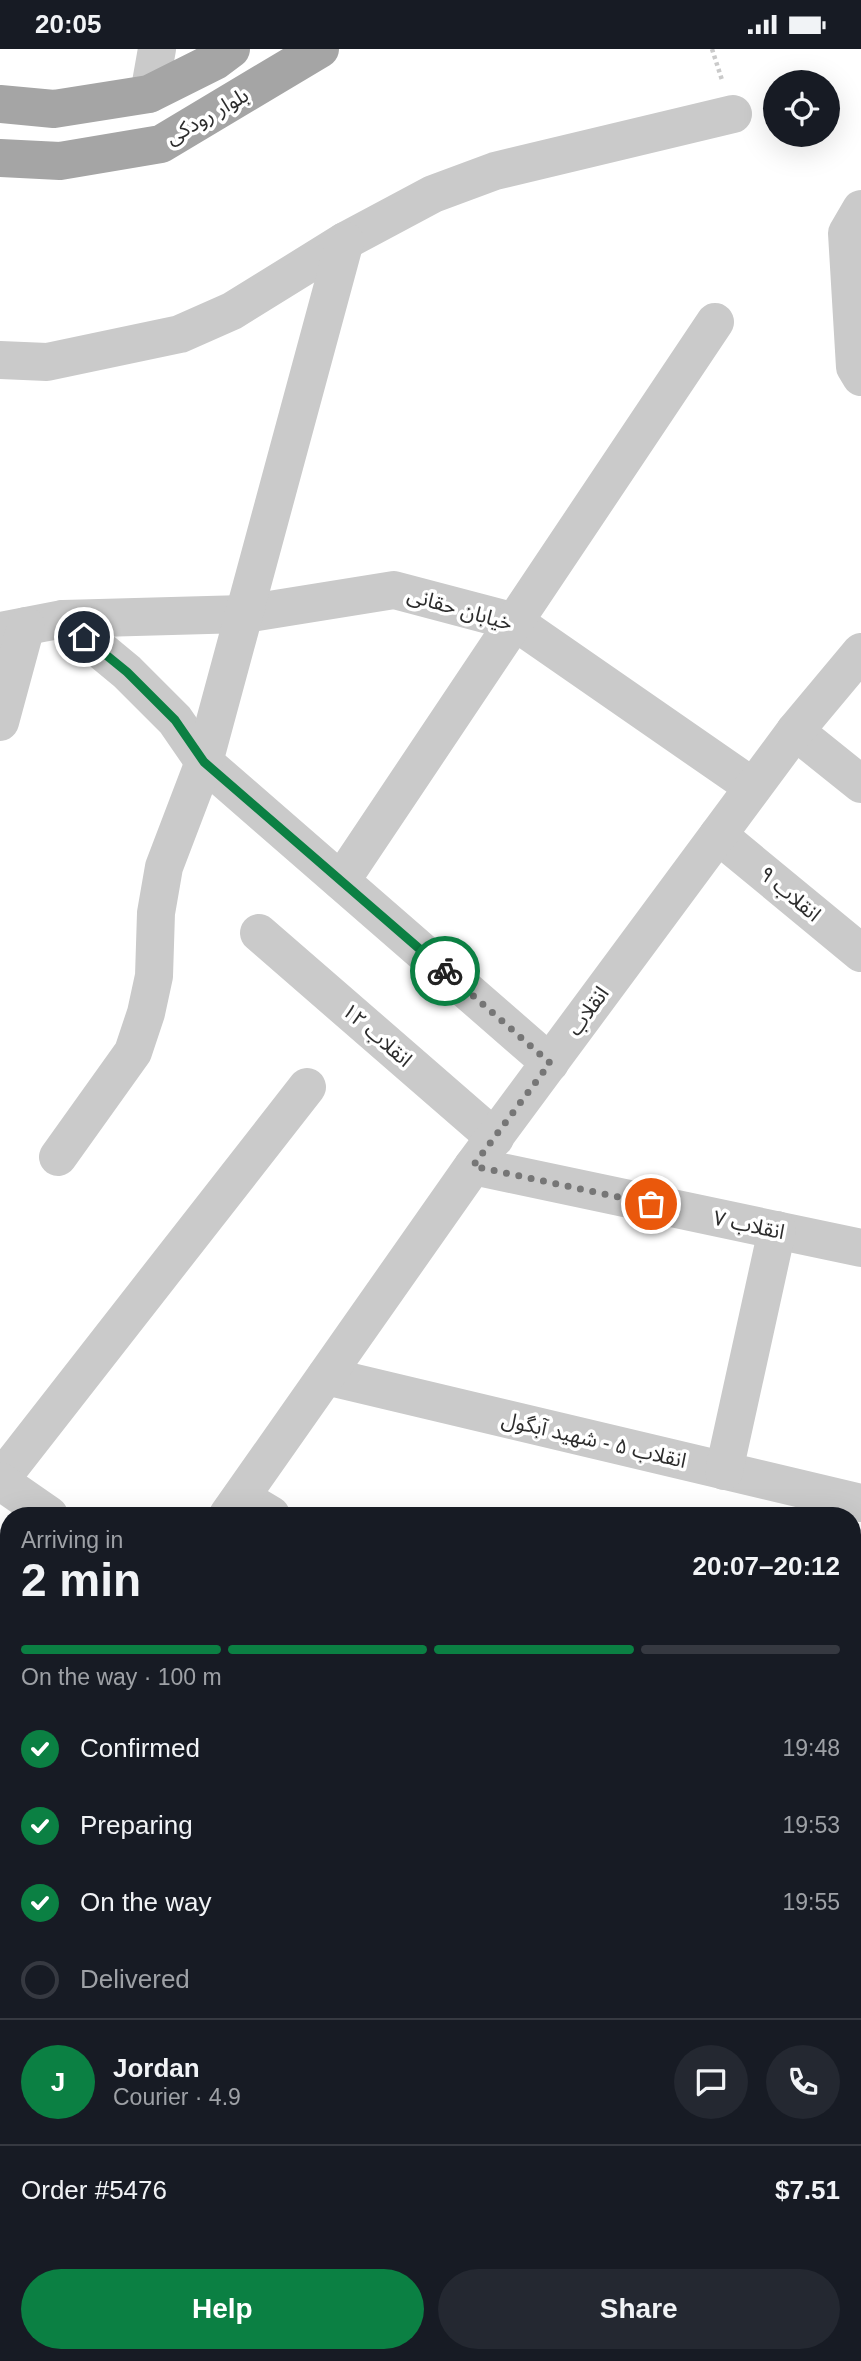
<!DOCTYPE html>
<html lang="en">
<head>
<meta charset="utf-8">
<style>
  :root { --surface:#171b24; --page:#242831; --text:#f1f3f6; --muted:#9ea1a6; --line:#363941; --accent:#0b8043 }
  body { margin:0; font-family:Helvetica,"Noto Sans Arabic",sans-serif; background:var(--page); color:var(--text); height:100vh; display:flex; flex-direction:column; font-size:26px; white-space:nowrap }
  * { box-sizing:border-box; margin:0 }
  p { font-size:23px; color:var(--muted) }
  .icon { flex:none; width:38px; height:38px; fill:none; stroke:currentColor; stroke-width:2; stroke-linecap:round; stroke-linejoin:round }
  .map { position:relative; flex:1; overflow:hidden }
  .sheet { position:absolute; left:0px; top:1458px; width:861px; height:856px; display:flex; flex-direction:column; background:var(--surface); border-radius:28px 28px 0 0; box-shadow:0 7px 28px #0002 }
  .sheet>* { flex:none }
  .fabs { position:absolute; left:763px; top:21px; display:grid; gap:14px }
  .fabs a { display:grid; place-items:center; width:77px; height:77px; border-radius:50%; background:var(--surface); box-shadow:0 7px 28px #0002; font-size:35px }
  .pin { position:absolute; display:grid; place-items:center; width:60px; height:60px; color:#fff; margin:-30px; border:4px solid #fff; border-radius:50%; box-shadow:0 2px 7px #0007 }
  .courier { position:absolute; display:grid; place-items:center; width:70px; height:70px; margin:-35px; border:5px solid #0b8043; border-radius:50%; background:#fff; color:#222; box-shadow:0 2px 9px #0007 }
  .overview em { font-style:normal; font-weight:700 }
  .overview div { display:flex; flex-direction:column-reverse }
  .overview { display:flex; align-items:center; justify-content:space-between; height:119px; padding:0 21px }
  h1 { font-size:46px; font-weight:700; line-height:52px }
  .bar { display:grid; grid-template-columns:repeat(4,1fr); gap:10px 7px; align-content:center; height:84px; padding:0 21px }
  .bar i { height:9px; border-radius:5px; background:var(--line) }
  .bar .selected { background:var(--accent) }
  .bar p { grid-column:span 4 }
  .line { display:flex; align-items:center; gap:18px; padding:0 21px; border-top:2px solid var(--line) }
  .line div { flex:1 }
  .round { display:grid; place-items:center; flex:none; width:74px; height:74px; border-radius:37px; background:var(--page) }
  ol { padding:0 21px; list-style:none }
  li { display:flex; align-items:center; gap:21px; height:77px }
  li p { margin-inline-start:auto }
  li .icon { padding:7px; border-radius:50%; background:var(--accent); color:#fff; stroke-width:4 }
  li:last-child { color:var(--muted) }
  li i { width:38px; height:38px; border:4px solid var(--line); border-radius:50% }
  .button { display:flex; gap:14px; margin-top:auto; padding:14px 21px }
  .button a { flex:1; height:80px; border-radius:42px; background:var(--accent); color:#fff; font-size:28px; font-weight:700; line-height:80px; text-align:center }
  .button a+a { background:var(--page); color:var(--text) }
  .status { display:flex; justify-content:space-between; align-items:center; height:49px; padding:0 35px; background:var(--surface); direction:ltr }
  .status svg { height:19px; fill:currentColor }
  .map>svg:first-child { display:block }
</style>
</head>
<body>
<div class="status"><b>20:05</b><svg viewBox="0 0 49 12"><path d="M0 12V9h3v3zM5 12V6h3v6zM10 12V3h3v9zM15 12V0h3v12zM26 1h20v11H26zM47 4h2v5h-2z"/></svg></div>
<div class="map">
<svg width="861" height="2312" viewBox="0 0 861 2312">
  <rect width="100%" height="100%" fill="#fff"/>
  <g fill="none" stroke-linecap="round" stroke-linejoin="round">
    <polyline stroke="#cacaca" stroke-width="4.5" stroke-dasharray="3.5 3.5" stroke-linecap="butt" points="712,0 722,31"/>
    <g stroke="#cacaca" stroke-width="38">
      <polyline points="149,45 157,0"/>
      <polyline points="861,160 847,184 855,318 861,328"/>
      <polyline points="0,311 47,313 180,285 232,262 345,192 433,145 495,122 733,65"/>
      <polyline points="63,570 127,623 175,671 204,713 550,1014"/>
      <polyline points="0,582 63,570 244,565 394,541 515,573 753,738"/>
      <polyline points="0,673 26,577"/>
      <polyline points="795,682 861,735"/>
      <polyline points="718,786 861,904"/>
      <polyline points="341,832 715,273"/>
      <polyline points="259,884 495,1089"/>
      <polyline points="58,1108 133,1003 146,964 154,927 156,864 164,818 204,713 345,192"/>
      <polyline points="473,1117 861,1199"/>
      <polyline points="326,1327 861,1454"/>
      <polyline points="724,1422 777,1181"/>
      <polyline points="0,1431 307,1038"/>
      <polyline points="0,1432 49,1466"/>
      <polyline points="241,1448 271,1466"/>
      <polyline points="228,1466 473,1117 795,682 861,603"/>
      <polyline points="0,1792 9,1779"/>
      <polyline points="852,1823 861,1828"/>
      <polyline points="852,1880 861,1887"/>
      <polyline points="0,1927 9,1933"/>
      <polyline points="852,2221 861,2228"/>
      <polyline points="0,2301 17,2312"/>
      <polyline points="525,2305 536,2312"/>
      <polyline points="453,2312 457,2305"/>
      <polyline points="855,2312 861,2309"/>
    </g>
    <g stroke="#a5a5a5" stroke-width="38">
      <polyline points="0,55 54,60 149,45 215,12 231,0"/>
      <polyline points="0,109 60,112 161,95 320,0"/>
    </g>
  </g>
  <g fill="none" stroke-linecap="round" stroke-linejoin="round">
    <polyline stroke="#767676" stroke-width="7" stroke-dasharray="0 12.6" points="445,922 550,1014 473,1117 651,1155"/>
    <polyline stroke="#0b8043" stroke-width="9" points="84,588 127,623 175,671 204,713 445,922"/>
  </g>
  <g text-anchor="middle" stroke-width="7" stroke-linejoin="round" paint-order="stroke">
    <g font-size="21" fill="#2d2d2d" stroke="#fff">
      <text transform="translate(207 67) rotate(-30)" y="7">بلوار رودکی</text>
      <text transform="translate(460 560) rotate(16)" y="7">خیابان حقانی</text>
      <text transform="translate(790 845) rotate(40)" y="7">انقلاب ۹</text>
      <text transform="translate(588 962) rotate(-54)" y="7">انقلاب</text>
      <text transform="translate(377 986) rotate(41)" y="7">انقلاب ۱۲</text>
      <text transform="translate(749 1176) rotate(12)" y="7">انقلاب ۷</text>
      <text transform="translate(594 1391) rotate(13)" y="7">انقلاب ۵ - شهید آبگول</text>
    </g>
  </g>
</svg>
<div class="fabs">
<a><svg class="icon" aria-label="locate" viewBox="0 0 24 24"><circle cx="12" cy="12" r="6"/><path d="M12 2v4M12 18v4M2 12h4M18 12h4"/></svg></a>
</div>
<div class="pin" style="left:651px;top:1155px;background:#ea580c"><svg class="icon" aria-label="bag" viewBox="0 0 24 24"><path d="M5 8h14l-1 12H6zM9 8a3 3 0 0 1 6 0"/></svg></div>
<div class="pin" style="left:84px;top:588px;background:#1f2937"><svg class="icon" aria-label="home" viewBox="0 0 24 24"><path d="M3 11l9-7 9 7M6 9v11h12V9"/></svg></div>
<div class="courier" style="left:445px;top:922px"><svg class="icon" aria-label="bike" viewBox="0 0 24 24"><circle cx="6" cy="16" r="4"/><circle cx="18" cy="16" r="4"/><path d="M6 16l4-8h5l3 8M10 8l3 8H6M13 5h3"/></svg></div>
<section class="sheet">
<div class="overview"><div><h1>2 min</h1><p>Arriving in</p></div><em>20:07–20:12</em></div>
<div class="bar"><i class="selected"></i><i class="selected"></i><i class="selected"></i><i></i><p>On the way · 100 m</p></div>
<ol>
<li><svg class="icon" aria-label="check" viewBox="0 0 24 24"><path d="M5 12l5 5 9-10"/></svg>Confirmed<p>19:48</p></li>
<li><svg class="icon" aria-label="check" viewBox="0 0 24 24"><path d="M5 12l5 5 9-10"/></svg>Preparing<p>19:53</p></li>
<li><svg class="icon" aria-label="check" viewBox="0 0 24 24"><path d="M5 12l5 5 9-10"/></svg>On the way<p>19:55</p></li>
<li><i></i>Delivered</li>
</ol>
<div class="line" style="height:126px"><b class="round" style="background:var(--accent);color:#fff">J</b><div><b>Jordan</b><p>Courier · 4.9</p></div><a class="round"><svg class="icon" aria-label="chat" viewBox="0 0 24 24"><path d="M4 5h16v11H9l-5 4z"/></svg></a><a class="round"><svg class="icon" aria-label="phone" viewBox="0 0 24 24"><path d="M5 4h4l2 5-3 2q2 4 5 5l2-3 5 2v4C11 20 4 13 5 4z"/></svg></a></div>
<div class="line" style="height:91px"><div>Order #5476</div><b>$7.51</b></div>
<div class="button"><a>Help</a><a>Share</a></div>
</section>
</div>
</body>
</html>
